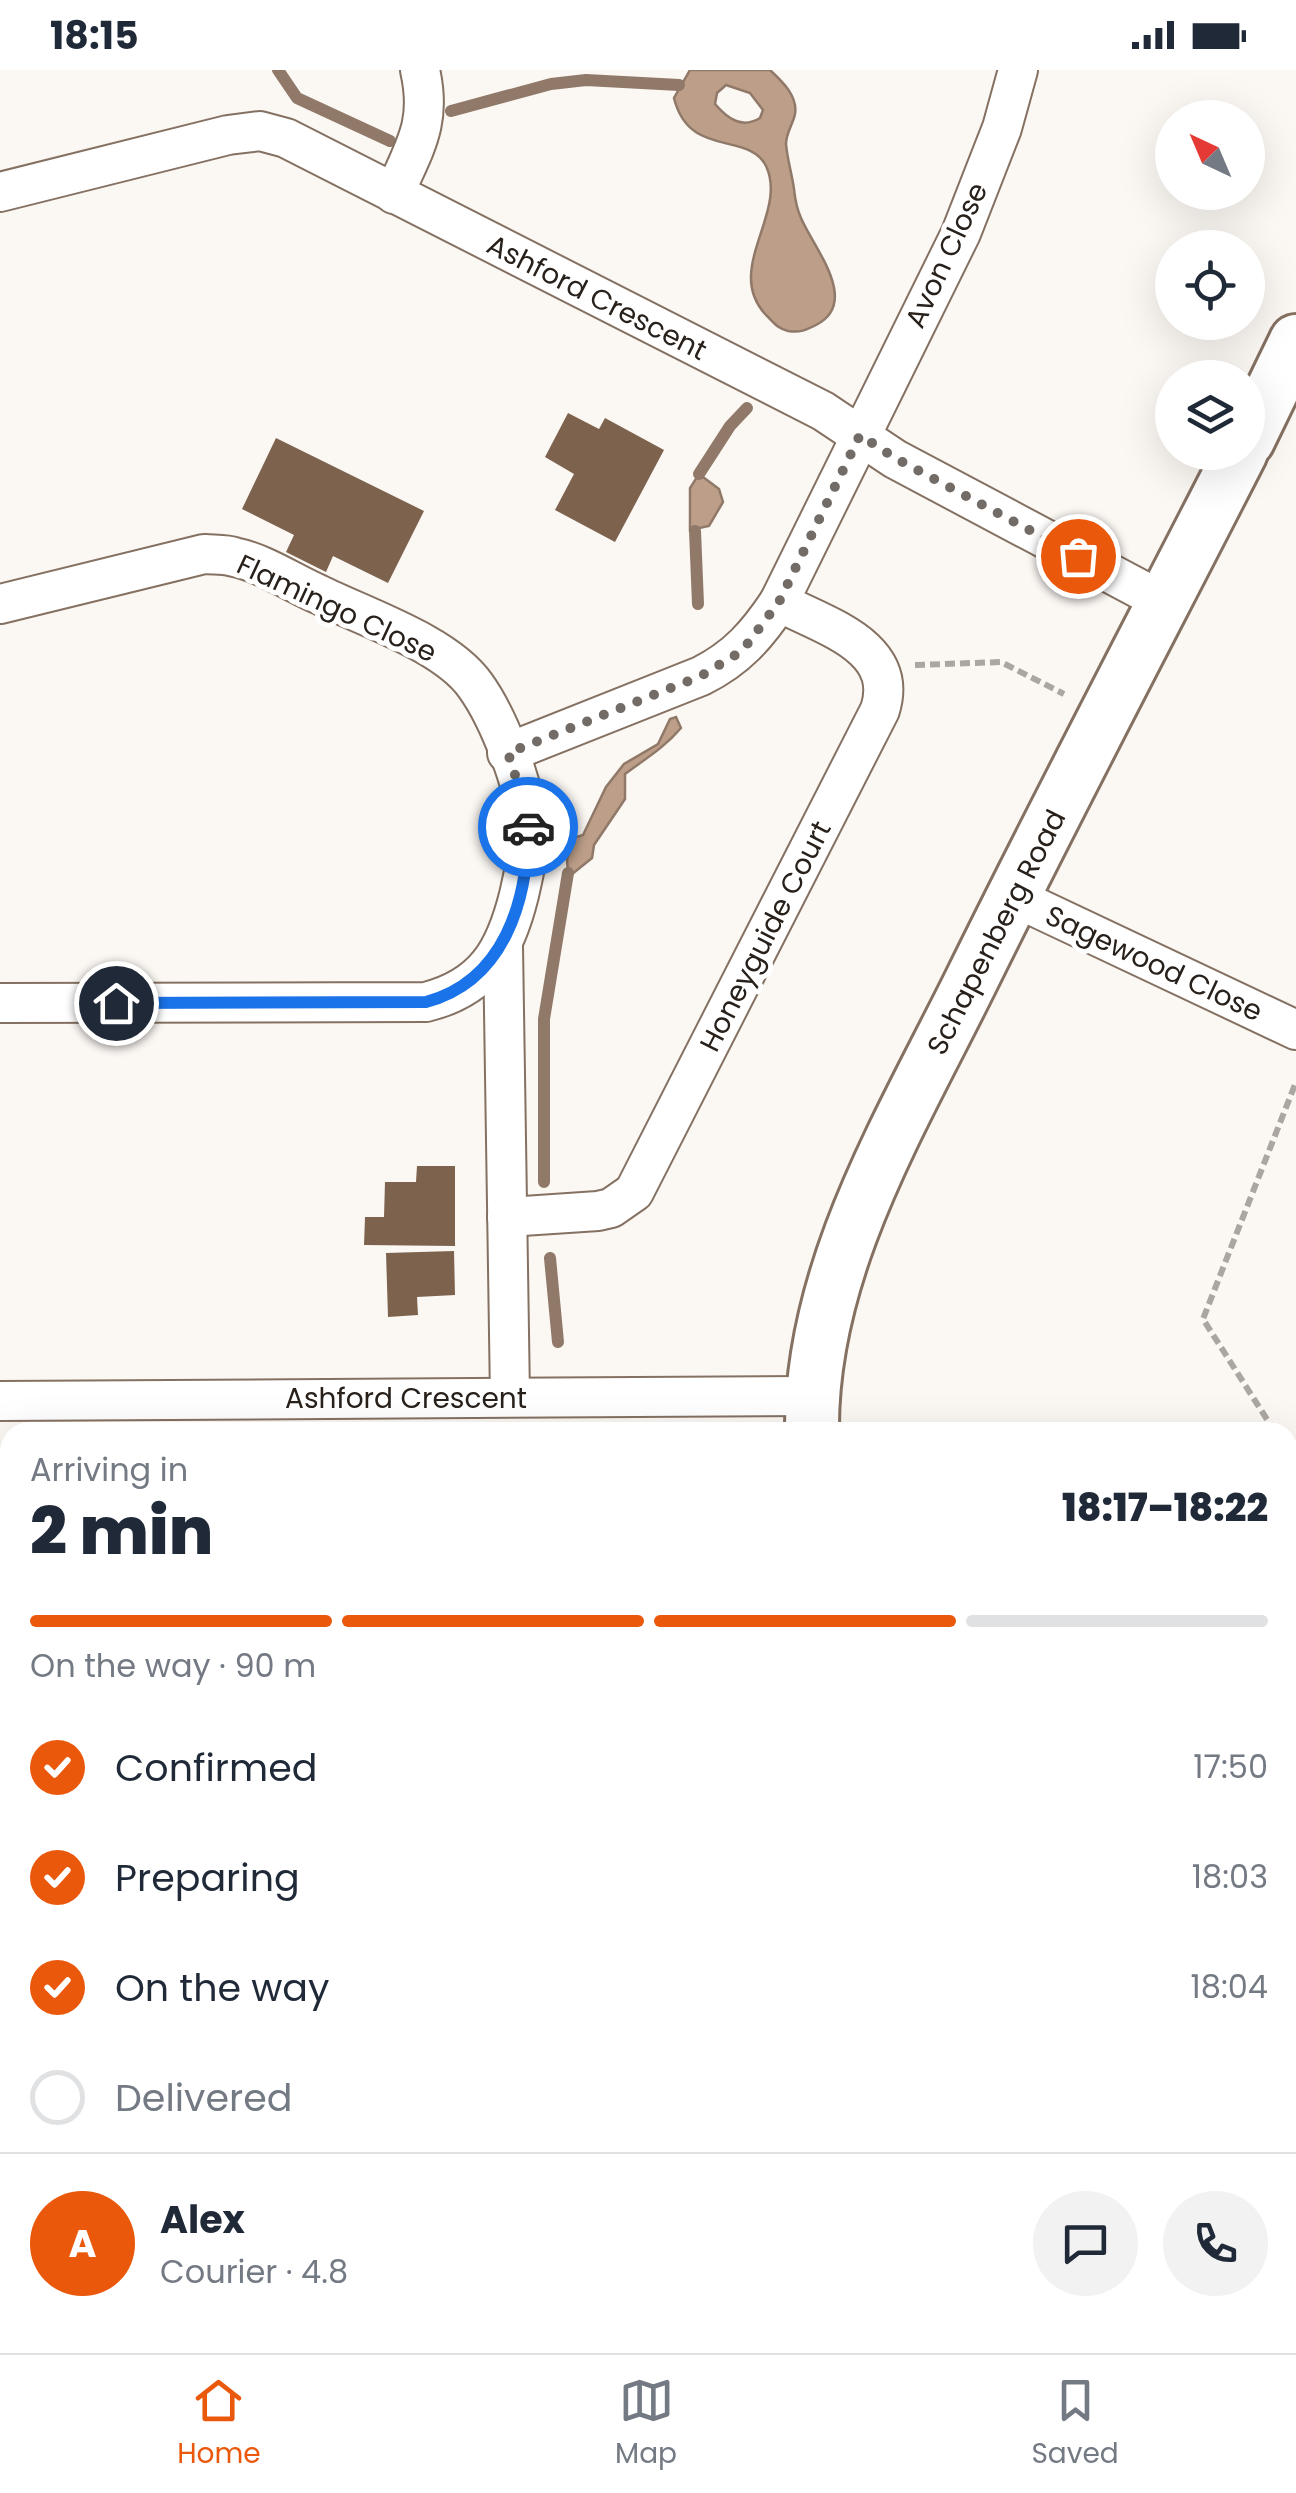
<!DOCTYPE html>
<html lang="en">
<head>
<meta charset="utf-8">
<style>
  :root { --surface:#fff; --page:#f2f2f3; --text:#1f2937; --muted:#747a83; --line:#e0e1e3; --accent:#ea580c }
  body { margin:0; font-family:Poppins,sans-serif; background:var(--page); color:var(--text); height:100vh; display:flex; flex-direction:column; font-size:38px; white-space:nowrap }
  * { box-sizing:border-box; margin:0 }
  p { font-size:32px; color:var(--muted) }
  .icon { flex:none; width:55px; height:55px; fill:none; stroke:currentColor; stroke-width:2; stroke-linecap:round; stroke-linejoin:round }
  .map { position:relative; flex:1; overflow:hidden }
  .drawer { position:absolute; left:0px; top:1352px; width:1298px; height:932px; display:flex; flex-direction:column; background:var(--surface); border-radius:30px 30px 0 0; box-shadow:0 10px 40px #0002 }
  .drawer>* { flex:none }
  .needle { width:65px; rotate:316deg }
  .fabs { position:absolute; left:1155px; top:30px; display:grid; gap:20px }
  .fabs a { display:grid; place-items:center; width:110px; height:110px; border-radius:50%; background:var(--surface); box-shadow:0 10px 40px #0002; font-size:50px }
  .pin { position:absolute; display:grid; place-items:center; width:85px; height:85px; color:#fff; margin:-42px; border:5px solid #fff; border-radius:50%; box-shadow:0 2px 10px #0007 }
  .courier { position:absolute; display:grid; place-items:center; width:100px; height:100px; margin:-50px; border:8px solid #1a73e8; border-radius:50%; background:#fff; color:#222; box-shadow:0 2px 12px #0007 }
  .summary em { font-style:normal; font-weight:800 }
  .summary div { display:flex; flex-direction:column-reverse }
  .summary { display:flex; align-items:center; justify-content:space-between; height:170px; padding:0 30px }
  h1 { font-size:65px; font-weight:800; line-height:75px }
  .bar { display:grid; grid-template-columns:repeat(4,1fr); gap:15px 10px; align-content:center; height:120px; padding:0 30px }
  .bar i { height:12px; border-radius:8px; background:var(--line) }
  .bar .current { background:var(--accent) }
  .bar p { grid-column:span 4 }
  .line { display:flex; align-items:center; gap:25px; padding:0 30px; border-top:2px solid var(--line) }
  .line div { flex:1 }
  .round { display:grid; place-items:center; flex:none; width:105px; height:105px; border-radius:52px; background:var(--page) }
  ol { padding:0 30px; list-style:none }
  li { display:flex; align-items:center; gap:30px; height:110px }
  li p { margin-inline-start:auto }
  li .icon { padding:10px; border-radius:50%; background:var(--accent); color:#fff; stroke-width:4 }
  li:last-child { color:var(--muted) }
  li i { width:55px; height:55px; border:5px solid var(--line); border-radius:50% }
  .status { display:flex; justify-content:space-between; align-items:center; height:70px; padding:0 50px; background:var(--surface); direction:ltr }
  .status svg { height:28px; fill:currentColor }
  .tab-bar { display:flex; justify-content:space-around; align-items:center; height:140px; border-top:2px solid var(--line); background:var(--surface); font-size:28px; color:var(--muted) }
  .tab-bar a { display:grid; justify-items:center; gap:5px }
  .tab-bar .current { color:var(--accent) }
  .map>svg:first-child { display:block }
</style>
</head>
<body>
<div class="status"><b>18:15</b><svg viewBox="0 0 49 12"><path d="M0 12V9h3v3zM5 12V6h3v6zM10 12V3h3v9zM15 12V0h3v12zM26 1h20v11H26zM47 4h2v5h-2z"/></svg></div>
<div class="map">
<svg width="1296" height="2283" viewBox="0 0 1296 2283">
  <rect width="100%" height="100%" fill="#fbf7f3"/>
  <polygon fill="#fbddc8" points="1288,2103 1296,2103 1296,2283 838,2283 838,2275 1288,2275"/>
  <g fill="#bd9f89" stroke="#907968" stroke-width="2.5" fill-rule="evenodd">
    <path d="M690,0H770C782,11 798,26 795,44C793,54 786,63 786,74C787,88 792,104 794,119C795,129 797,139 801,148C813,177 861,232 816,255C806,260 800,263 788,261C779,259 775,254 769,248C720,202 789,144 766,96C749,61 689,89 674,28ZM726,15L750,23L763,40L760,48C742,59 728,49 715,34L717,23Z"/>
    <polygon points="699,404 719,419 723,432 709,456 690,460 690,418"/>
    <path d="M676,647L681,658C664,678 645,689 625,704V729L594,775L592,788L571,805L568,803L567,790L573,768L583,765L606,717L624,694L658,674L670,649Z"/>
    <polygon points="10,1739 10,1925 0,1928 0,1744"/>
  </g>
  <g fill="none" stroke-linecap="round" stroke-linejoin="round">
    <g stroke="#907968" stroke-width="12">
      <polyline points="278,0 297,28 390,71"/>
      <polyline points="451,41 551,14 586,10 679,15"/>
      <polyline points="699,404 730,356 747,338"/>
      <polyline points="695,461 698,534"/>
      <polyline points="544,1112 544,949 568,803"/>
      <polyline points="550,1188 558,1272"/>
      <polyline points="1288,2189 1296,2188"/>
    </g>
  </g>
  <g fill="#7d624e">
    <polygon points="568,343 599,359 605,348 664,380 615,472 555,440 574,404 545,387"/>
    <polygon points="276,368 424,441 388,513 333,486 326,502 286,482 294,465 242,439"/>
    <polygon points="417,1096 455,1096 455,1176 364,1175 365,1147 384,1147 385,1112 416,1112"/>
    <polygon points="454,1181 455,1225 417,1227 418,1245 388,1247 386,1183"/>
    <rect x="0" y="1412" width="10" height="206"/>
  </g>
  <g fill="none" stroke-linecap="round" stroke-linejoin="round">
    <defs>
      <polyline id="lane" points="0,1684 10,1683"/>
      <g id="street">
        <polyline points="0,122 228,65 260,61 286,68 823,341 895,389 1164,532"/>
        <path d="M394,124C415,76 432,53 420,0"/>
        <path d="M0,534L204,484C214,485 225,484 234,487C263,493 291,512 318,524C364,547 445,573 475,615C499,648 525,716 528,757C530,780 524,802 519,825C505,881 485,917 426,932L0,933"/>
        <path d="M507,683L701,606C737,588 757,565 779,532L961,163L1002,58L1018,0"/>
        <polyline points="1012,826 1296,960"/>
        <polyline points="503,876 510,1327"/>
        <path d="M507,1147L598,1141L611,1138L634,1122L880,640C900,576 824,556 779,532"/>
        <polyline points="0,1331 812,1326"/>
        <polyline points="164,2275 164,2283"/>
        <polyline points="599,2275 607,2283"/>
        <polyline points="420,2283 429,2275"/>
        <polyline points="800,2283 800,2275"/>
      </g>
      <g id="secondary">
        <polyline points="1248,370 1296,271"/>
        <path d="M812,1362C810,1199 902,1051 972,909C1059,732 1151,558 1241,382"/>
        <polyline points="1288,1988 1296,1988"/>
        <polyline points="0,1992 10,1992"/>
        <polyline points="1288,2054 1296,2054"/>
        <polyline points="0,2080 10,2080"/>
      </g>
    </defs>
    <use href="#lane" stroke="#857162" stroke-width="22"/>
    <use href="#street" stroke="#857162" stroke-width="42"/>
    <use href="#secondary" stroke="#857162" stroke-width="58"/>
    <g stroke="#aca6a1" stroke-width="6" stroke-dasharray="10 5" stroke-linecap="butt">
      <polyline points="915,595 1001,592 1064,624"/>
      <polyline points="1275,1362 1203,1249 1296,1012"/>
      <polyline points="1288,1383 1296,1396"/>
    </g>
    <use href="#lane" stroke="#fff" stroke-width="18"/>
    <use href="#street" stroke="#fff" stroke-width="38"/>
    <use href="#secondary" stroke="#fff" stroke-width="52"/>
    <defs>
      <polyline id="rail" points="1263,2283 1296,2275"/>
    </defs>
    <use href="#rail" stroke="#857f7a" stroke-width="11"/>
    <use href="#rail" stroke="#fff" stroke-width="8" stroke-dasharray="22" stroke-linecap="butt"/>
  </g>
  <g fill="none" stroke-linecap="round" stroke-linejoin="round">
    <polyline stroke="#726b66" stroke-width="10" stroke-dasharray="0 18" points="528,757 524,733 508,683 701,606 742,581 779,532 860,365 895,388 1078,486"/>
    <path stroke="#1a73e8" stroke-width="12" d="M116,933L426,932C504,911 528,831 528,757"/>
  </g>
  <g text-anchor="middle" stroke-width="10" stroke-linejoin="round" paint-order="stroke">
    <g font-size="28" fill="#28201a" stroke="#fff">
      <text transform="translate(946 185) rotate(-65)" y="10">Avon Close</text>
      <text transform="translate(597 227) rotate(27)" y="10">Ashford Crescent</text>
      <text transform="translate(337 538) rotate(25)" y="10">Flamingo Close</text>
      <text transform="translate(996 862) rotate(-63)" y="10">Schapenberg Road</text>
      <text transform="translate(765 866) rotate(-63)" y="10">Honeyguide Court</text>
      <text transform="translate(1154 893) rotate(25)" y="10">Sagewood Close</text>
      <text x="406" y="1338">Ashford Crescent</text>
    </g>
  </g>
</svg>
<div class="fabs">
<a><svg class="needle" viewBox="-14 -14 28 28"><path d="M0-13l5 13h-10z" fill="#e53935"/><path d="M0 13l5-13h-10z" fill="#747a83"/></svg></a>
<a><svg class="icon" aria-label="locate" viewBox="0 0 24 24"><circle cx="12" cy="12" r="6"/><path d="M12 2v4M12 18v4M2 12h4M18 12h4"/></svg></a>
<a><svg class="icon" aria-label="layers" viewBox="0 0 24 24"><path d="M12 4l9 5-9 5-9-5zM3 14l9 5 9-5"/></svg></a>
</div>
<div class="pin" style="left:1078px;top:486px;background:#ea580c"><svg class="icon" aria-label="bag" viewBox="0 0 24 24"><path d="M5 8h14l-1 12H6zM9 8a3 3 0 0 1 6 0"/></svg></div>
<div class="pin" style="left:116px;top:933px;background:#1f2937"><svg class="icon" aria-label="home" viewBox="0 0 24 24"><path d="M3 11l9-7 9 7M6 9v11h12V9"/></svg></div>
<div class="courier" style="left:528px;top:757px"><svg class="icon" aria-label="car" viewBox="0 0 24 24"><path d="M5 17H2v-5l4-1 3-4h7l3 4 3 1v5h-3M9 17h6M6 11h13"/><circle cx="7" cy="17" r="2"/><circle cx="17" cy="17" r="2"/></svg></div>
<section class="drawer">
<div class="summary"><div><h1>2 min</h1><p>Arriving in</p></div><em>18:17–18:22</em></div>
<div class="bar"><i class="current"></i><i class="current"></i><i class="current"></i><i></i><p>On the way · 90 m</p></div>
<ol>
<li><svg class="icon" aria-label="check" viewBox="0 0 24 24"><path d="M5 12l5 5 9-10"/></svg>Confirmed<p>17:50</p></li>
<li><svg class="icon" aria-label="check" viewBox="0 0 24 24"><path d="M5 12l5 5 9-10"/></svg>Preparing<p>18:03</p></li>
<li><svg class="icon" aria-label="check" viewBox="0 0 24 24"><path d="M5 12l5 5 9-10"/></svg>On the way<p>18:04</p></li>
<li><i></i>Delivered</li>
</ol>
<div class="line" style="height:180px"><b class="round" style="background:var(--accent);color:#fff">A</b><div><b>Alex</b><p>Courier · 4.8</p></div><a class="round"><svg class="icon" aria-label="chat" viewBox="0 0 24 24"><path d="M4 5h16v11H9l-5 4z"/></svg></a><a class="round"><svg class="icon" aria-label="phone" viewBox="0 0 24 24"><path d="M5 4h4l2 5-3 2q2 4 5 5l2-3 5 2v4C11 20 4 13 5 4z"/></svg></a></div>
</section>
</div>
<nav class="tab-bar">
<a class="current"><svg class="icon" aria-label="home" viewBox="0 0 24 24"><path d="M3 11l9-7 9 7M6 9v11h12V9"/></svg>Home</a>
<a><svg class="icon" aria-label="map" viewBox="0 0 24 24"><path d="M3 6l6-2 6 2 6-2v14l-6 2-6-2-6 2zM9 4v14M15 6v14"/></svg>Map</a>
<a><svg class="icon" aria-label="saved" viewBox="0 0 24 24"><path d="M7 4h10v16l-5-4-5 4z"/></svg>Saved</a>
</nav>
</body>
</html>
